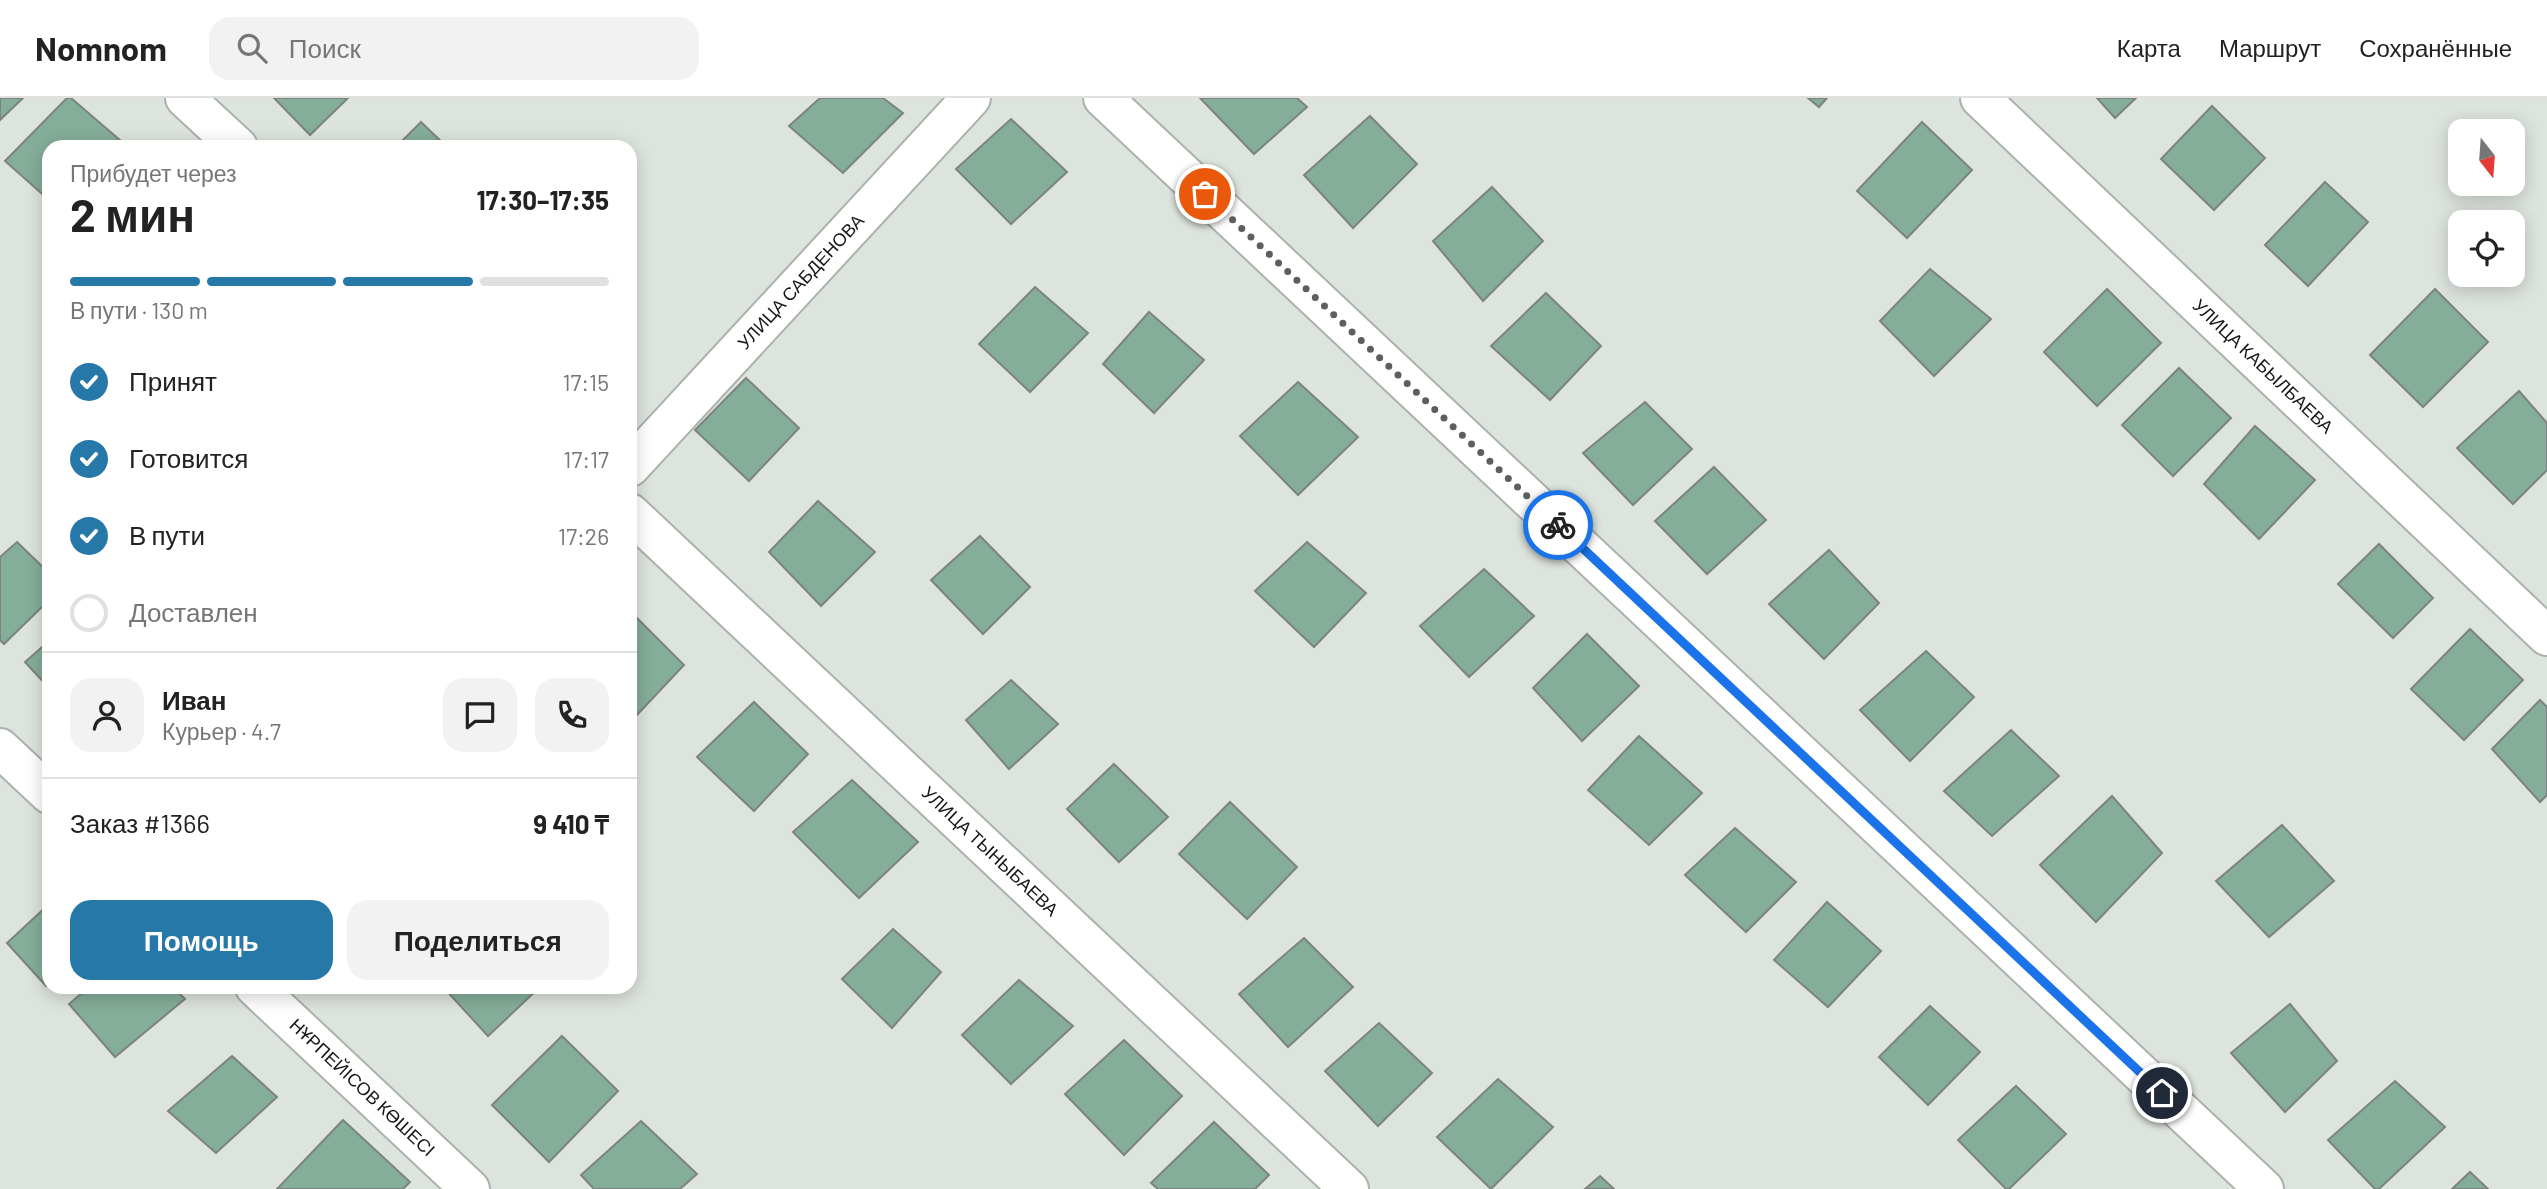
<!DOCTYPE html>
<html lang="ru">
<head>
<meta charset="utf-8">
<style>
  :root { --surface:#fff; --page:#f2f2f2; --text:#222; --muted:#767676; --line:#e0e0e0; --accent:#2678a9 }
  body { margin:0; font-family:Barlow,sans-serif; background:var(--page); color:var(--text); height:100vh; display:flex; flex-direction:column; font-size:26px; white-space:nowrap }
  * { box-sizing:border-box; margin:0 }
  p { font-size:23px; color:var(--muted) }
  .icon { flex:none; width:38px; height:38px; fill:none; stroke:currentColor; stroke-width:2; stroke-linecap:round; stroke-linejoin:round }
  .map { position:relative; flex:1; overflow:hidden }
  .side { position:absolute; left:42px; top:42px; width:595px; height:854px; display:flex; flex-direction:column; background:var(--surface); border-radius:21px; box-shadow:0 4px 18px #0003 }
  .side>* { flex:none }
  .needle { width:46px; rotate:163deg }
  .tools { position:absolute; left:2448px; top:21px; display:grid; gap:14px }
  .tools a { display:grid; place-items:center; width:77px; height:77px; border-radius:14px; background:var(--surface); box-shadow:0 4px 18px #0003; font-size:35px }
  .pin { position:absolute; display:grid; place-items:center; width:60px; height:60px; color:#fff; margin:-30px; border:4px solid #fff; border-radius:50%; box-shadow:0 2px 7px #0007 }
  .courier { position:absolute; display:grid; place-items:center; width:70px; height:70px; margin:-35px; border:5px solid #1a73e8; border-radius:50%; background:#fff; color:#222; box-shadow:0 2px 9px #0007 }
  .head em { font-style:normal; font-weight:700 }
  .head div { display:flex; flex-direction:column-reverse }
  .head { display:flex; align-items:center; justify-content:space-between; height:119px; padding:0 28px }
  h1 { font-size:46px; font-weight:700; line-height:52px }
  .bar { display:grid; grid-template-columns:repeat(4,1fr); gap:10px 7px; align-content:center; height:84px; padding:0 28px }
  .bar i { height:9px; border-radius:5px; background:var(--line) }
  .bar .selected { background:var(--accent) }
  .bar p { grid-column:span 4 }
  .line { display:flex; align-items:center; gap:18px; padding:0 28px; border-top:2px solid var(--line) }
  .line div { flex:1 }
  .round { display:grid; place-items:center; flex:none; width:74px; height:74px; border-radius:21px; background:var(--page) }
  ol { padding:0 28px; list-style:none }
  li { display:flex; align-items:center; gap:21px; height:77px }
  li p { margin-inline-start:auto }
  li .icon { padding:7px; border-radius:50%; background:var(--accent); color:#fff; stroke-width:4 }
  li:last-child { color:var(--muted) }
  li i { width:38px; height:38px; border:4px solid var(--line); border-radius:50% }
  .primary-button { display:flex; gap:14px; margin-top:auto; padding:14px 28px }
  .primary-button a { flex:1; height:80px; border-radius:21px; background:var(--accent); color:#fff; font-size:28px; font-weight:700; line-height:80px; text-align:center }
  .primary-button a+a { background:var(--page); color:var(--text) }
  header { display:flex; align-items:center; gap:42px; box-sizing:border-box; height:98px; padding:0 35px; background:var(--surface); border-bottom:2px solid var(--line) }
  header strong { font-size:33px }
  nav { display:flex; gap:38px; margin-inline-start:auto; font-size:24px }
  .search { width:490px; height:63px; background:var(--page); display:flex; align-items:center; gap:18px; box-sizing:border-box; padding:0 24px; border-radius:21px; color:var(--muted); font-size:26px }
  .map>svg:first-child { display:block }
</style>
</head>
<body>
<header>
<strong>Nomnom</strong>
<div class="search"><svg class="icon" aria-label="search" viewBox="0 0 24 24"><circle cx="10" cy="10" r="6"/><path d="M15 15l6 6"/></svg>Поиск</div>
<nav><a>Карта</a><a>Маршрут</a><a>Сохранённые</a></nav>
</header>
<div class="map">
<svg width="2547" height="1091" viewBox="0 0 2547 1091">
  <rect width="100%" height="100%" fill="#dde3dd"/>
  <g fill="#85ae9a" stroke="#7c8380" stroke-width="2">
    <polygon points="0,0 23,0 0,22"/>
    <polygon points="67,0 71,0 128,49 49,49 49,102 5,63"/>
    <polygon points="274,0 348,0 310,37"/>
    <polygon points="820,0 883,0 903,15 843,75 789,28"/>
    <polygon points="1200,0 1297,0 1307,9 1254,56"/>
    <polygon points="1808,0 1827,0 1819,9"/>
    <polygon points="2097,0 2136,0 2115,20"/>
    <polygon points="2212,8 2265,60 2214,112 2161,61"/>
    <polygon points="1370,18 1417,66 1353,130 1304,77"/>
    <polygon points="1011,21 1067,74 1011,126 956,71"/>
    <polygon points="421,24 447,49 396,49"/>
    <polygon points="1922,24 1972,72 1907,140 1857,93"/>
    <polygon points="2325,84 2368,124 2308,188 2265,147"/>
    <polygon points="1492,89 1543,143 1483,203 1433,143"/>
    <polygon points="1930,171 1991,221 1934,278 1880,223"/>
    <polygon points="1035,189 1088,235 1030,294 979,246"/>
    <polygon points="2107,191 2161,245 2097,308 2044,254"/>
    <polygon points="2435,191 2488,244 2423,309 2370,257"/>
    <polygon points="1546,195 1601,248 1550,302 1491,248"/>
    <polygon points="1149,214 1204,262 1154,315 1103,266"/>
    <polygon points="2179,270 2231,320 2173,378 2122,327"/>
    <polygon points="746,280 799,330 749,383 695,332"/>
    <polygon points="1298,284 1358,339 1298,397 1240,338"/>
    <polygon points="2519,293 2547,325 2547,372 2513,406 2457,350"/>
    <polygon points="1645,304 1692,351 1633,407 1583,355"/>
    <polygon points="2255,328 2315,382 2259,441 2204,386"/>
    <polygon points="1714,369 1766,422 1707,476 1655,423"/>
    <polygon points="818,403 875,454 821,508 769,454"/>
    <polygon points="980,438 1030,489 983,536 931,482"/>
    <polygon points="17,444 49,475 49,502 4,546 0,542 0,459"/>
    <polygon points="1307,444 1366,495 1314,549 1255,493"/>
    <polygon points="2379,446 2433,500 2393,540 2338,486"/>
    <polygon points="1829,452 1879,505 1824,561 1769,506"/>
    <polygon points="1484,471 1534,518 1469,579 1420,528"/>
    <polygon points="630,513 684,567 635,619 630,614"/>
    <polygon points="2470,531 2523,582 2464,642 2411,591"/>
    <polygon points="1587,536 1639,588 1582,643 1533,590"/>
    <polygon points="49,543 49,590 25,564"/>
    <polygon points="1926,553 1974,599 1910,663 1860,612"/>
    <polygon points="1011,582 1058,626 1009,671 966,622"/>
    <polygon points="2540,602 2547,609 2547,697 2540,704 2492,651"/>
    <polygon points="754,604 808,656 754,713 697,659"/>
    <polygon points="2011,632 2059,678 1992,738 1944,693"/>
    <polygon points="1639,638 1702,695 1649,747 1588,692"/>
    <polygon points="1114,666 1168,719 1119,764 1067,711"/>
    <polygon points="852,682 918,744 859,800 793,734"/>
    <polygon points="2112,698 2162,755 2096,824 2040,767"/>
    <polygon points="1230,704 1297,769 1247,821 1179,756"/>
    <polygon points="2282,727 2334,783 2269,839 2216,783"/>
    <polygon points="1735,730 1796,784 1746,834 1685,777"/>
    <polygon points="1827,804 1881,853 1828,909 1774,862"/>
    <polygon points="49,806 49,885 46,888 7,845"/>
    <polygon points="893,831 941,874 892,930 842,881"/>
    <polygon points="1304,840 1353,889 1288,949 1239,896"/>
    <polygon points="1019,882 1073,928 1011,986 962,937"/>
    <polygon points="89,889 173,889 185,901 115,959 69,906"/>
    <polygon points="443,889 540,889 488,938"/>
    <polygon points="2290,906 2337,963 2285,1014 2231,955"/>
    <polygon points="1930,908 1980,954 1928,1007 1879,959"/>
    <polygon points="1379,925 1432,975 1378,1028 1325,973"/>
    <polygon points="562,938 618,993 549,1064 492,1007"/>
    <polygon points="1124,942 1182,998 1124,1057 1065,996"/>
    <polygon points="232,958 277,999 216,1055 168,1013"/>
    <polygon points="1498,981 1553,1029 1491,1091 1437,1039"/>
    <polygon points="2395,983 2445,1029 2379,1091 2375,1091 2328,1042"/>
    <polygon points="2016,988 2066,1036 2009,1091 2006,1091 1958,1042"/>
    <polygon points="343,1022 410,1084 403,1091 277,1091"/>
    <polygon points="641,1023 697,1076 680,1091 594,1091 581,1077"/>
    <polygon points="1214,1024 1269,1077 1255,1091 1158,1091 1151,1085"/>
    <polygon points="2470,1074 2488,1091 2452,1091"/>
    <polygon points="1600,1078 1614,1091 1585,1091"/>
  </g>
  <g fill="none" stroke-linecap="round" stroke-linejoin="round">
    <defs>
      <g id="street">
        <polyline points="185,0 238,49"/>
        <polyline points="1103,0 2264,1091"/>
        <path id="s1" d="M1980,0L2547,538"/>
        <path id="s2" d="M630,369L971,0"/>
        <path id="s3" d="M630,415L1349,1091"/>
        <polyline points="0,650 49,696"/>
        <path id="s4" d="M255,889L470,1091"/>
      </g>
    </defs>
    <use href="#street" stroke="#abb1ab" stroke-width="42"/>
    <use href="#street" stroke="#fff" stroke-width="38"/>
  </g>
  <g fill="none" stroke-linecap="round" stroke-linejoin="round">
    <polyline stroke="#5c605c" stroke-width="7" stroke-dasharray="0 12.6" points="1205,96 1558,427"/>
    <polyline stroke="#1a73e8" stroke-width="9" points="1558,427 2162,995"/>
  </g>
  <g text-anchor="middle" stroke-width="7" stroke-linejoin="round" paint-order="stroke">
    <g font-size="18" fill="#171917" stroke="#dde3dd">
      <text dy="6" stroke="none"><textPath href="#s2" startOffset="252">УЛИЦА САБДЕНОВА</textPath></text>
      <text dy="6" stroke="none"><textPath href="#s1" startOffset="390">УЛИЦА КАБЫЛБАЕВА</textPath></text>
      <text dy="6" stroke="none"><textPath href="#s3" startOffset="494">УЛИЦА ТЫНЫБАЕВА</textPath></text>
      <text dy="6" stroke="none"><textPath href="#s4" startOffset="147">НҰРПЕЙІСОВ КӨШЕСІ</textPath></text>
    </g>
  </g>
</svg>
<div class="tools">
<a><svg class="needle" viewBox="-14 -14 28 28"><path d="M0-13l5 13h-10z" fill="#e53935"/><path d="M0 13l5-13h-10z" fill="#767676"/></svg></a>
<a><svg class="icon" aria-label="locate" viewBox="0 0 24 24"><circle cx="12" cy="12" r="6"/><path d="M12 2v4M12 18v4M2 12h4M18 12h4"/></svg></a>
</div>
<div class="pin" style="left:1205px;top:96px;background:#ea580c"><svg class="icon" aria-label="bag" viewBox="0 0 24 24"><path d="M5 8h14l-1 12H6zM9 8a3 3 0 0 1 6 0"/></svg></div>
<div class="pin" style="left:2162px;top:995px;background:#1f2937"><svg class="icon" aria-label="home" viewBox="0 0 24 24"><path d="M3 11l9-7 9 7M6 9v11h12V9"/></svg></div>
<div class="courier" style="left:1558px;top:427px"><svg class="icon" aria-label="bike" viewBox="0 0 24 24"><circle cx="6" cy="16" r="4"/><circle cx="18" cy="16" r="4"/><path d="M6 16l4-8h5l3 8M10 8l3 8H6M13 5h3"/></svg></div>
<section class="side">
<div class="head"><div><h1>2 мин</h1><p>Прибудет через</p></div><em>17:30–17:35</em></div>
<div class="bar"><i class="selected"></i><i class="selected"></i><i class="selected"></i><i></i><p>В пути · 130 m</p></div>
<ol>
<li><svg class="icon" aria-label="check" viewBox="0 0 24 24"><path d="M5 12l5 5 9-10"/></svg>Принят<p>17:15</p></li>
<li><svg class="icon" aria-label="check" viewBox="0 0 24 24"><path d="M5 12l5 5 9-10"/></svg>Готовится<p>17:17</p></li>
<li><svg class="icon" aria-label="check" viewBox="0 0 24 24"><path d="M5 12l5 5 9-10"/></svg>В пути<p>17:26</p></li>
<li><i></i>Доставлен</li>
</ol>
<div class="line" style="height:126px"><a class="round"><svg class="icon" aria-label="person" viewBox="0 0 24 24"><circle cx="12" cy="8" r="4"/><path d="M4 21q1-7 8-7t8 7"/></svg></a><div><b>Иван</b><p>Курьер · 4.7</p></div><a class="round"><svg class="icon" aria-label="chat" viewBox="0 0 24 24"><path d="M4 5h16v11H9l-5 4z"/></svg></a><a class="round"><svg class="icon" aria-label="phone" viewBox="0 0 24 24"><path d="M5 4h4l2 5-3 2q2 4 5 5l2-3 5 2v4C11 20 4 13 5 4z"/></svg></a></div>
<div class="line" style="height:91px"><div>Заказ #1366</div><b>9 410 ₸</b></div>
<div class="primary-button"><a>Помощь</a><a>Поделиться</a></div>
</section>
</div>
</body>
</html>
